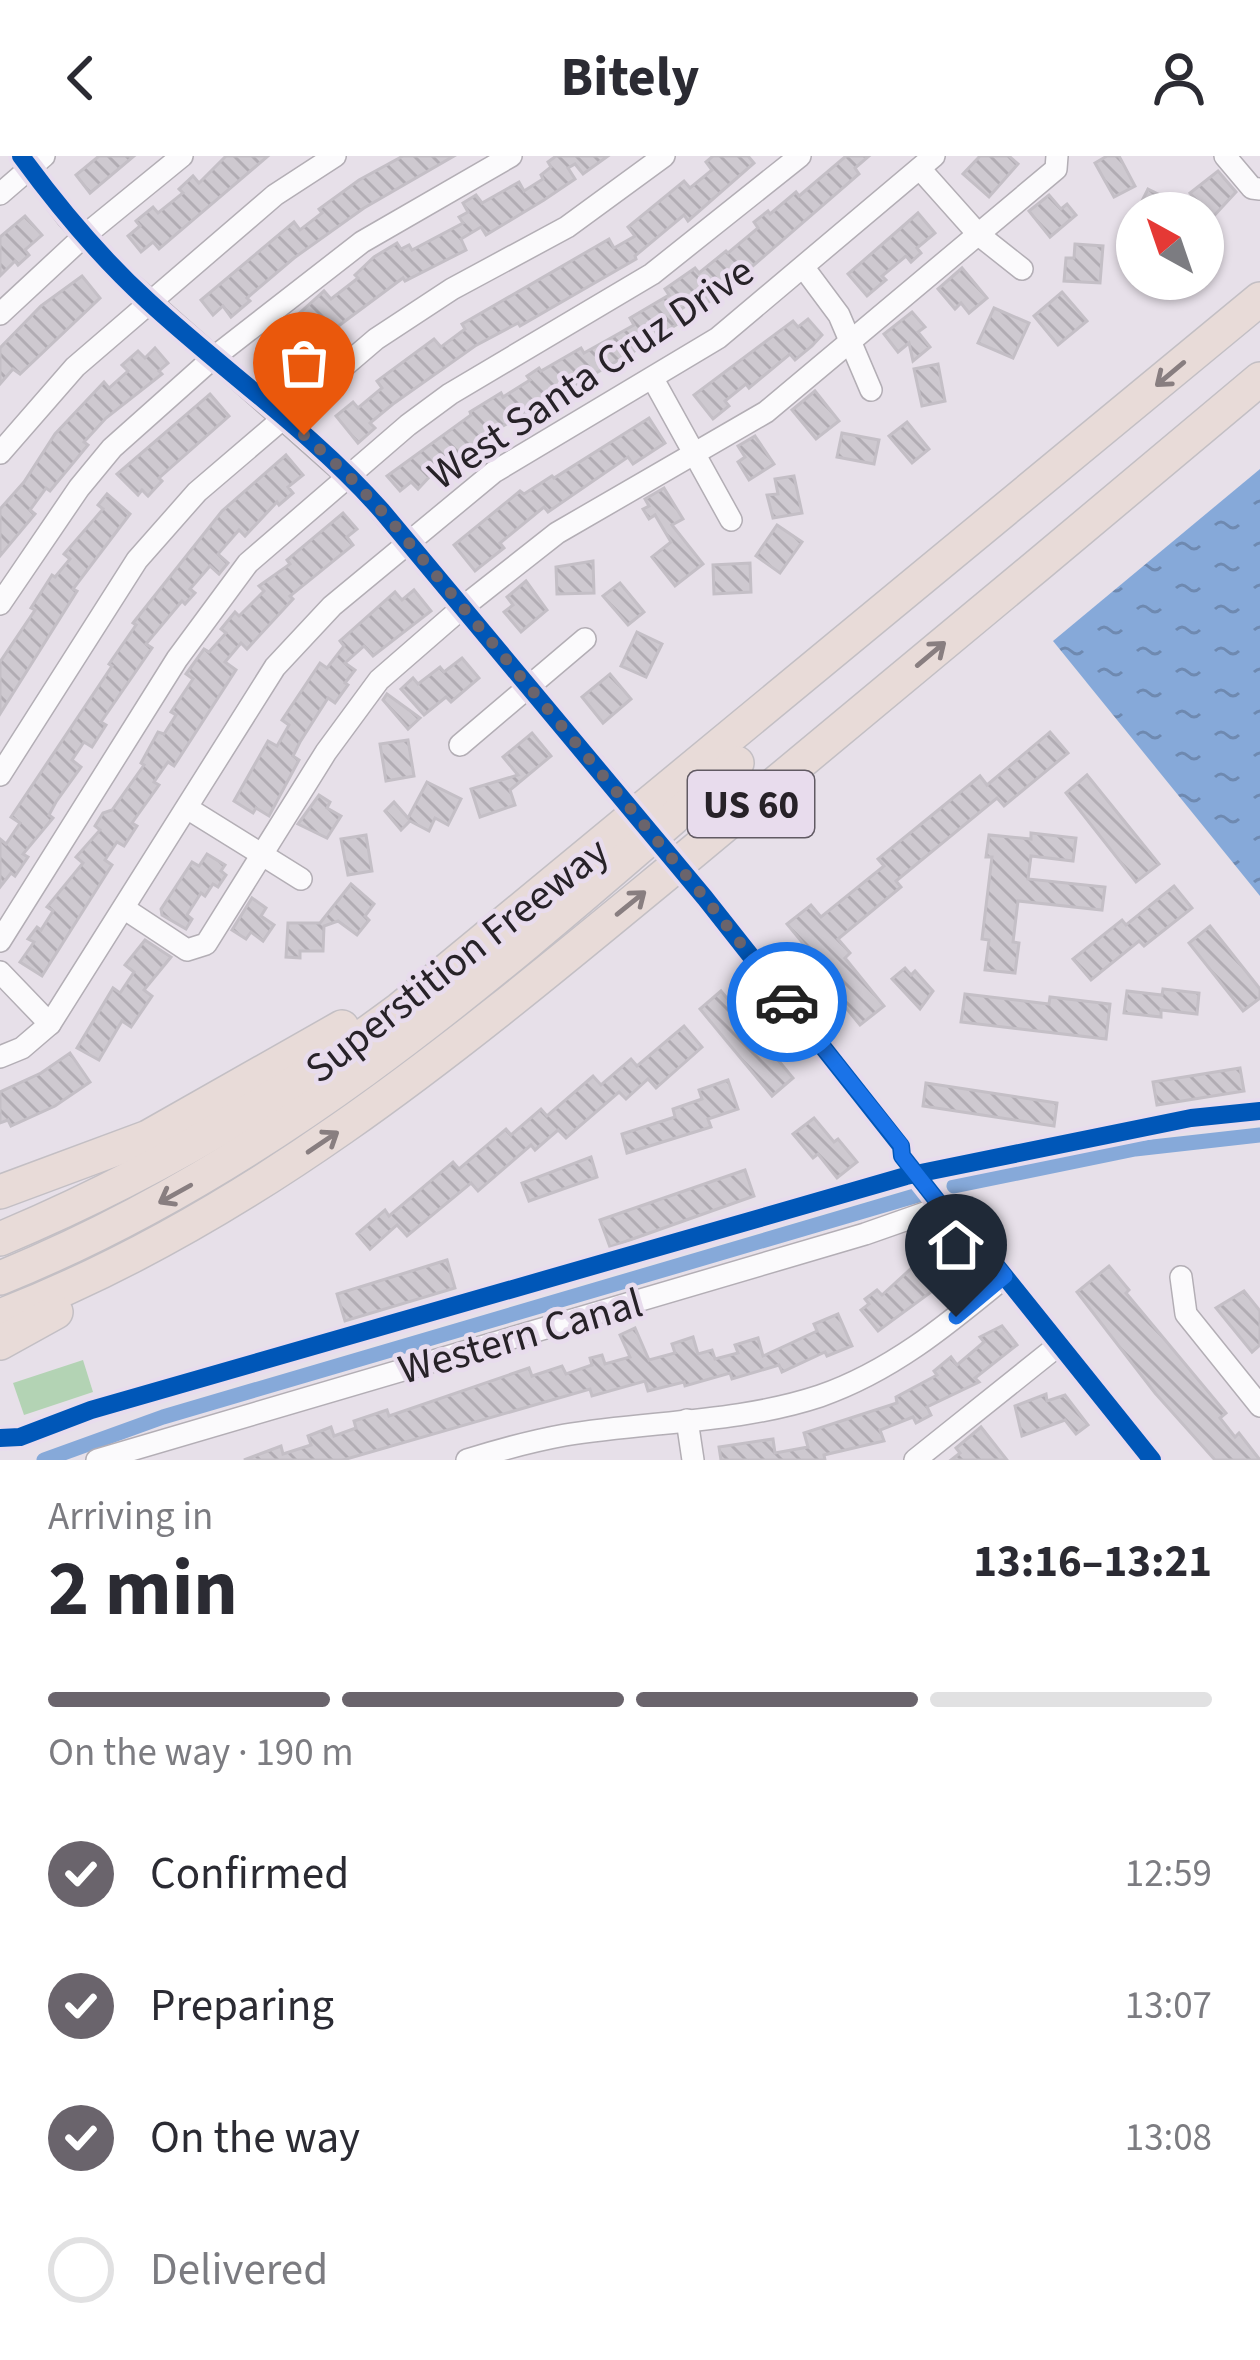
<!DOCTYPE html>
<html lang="en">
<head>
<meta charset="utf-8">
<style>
  :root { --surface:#fff; --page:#f7f7f7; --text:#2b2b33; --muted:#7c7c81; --line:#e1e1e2; --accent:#6a646c }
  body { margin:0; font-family:"Source Sans 3",sans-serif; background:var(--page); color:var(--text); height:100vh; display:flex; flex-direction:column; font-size:45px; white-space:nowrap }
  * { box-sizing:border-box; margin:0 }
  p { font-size:39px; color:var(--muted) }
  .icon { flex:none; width:66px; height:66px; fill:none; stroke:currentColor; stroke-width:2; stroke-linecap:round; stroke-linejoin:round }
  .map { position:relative; height:1304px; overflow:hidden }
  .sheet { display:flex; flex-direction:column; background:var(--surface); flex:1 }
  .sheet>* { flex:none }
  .needle { width:78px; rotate:320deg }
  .buttons { position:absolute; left:1116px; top:36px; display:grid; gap:24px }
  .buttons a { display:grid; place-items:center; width:108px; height:108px; border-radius:50%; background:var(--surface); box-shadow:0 3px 9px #0004; font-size:60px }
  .pin { position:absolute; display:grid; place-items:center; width:102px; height:102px; color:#fff; margin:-123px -51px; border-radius:50% 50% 50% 0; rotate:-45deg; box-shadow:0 0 12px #0007 }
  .pin .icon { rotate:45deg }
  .courier { position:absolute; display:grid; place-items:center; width:120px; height:120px; margin:-60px; border:9px solid #1a73e8; border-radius:50%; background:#fff; color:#222; box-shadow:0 3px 15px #0007 }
  .head em { font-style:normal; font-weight:700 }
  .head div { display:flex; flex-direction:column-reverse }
  .head { display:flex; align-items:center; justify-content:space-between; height:204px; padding:0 48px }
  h1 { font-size:78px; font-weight:700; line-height:90px }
  .bar { display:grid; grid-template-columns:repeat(4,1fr); gap:18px 12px; align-content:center; height:144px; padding:0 48px }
  .bar i { height:15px; border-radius:9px; background:var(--line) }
  .bar .current { background:var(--accent) }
  .bar p { grid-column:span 4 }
  ol { padding:0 48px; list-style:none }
  li { display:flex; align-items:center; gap:36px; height:132px }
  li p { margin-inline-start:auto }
  li .icon { padding:12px; border-radius:50%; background:var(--accent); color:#fff; stroke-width:4 }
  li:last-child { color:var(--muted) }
  li i { width:66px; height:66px; border:6px solid var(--line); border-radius:50% }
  header { display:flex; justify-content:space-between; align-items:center; height:156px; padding:0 48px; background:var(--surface); font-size:54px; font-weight:700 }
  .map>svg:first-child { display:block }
</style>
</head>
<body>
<header><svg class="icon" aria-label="back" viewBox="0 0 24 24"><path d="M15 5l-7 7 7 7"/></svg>Bitely<svg class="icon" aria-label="person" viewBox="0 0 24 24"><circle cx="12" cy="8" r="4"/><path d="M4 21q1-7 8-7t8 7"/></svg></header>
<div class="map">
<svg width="1260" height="1304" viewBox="0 0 1260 1304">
  <defs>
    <pattern id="water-ripples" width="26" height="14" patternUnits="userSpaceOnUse" patternTransform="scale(3)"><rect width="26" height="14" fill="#86a9d9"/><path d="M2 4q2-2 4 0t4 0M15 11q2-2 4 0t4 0" fill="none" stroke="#6e89b0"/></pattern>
    <pattern id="building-back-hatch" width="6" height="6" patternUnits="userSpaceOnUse" patternTransform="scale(3)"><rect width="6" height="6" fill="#cec9d0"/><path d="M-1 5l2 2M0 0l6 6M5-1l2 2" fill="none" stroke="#b1acb3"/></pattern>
  </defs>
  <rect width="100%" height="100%" fill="#e7e0e9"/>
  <polygon fill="#b3d3b4" points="83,1204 93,1236 24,1259 13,1227"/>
  <polygon fill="url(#water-ripples)" points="1260,313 1260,740 1053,485"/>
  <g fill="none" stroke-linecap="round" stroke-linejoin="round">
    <g stroke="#86a9d9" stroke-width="15">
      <polyline points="954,1030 1135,993 1260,979"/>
      <polyline points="44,1304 163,1261 918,1039"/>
    </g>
  </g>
  <g fill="url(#building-back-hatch)" stroke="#c4bfc6" stroke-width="3">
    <polygon points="99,0 134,0 90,37 76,19"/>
    <polygon points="226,0 268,0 159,93 153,86 141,96 128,80 140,70 136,65 153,51 158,57 183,37 179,33 193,20 199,27"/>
    <polygon points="403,0 454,0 364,52 294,102 247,142 250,145 231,161 223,150 213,159 201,144 294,66 300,74 322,57 319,53 359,24"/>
    <polygon points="556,0 608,0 583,18 575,8 568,12 575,23 544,44 486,79 481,71 461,83 466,94 405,125 403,122 329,177 325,171 302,190 309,197 292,211 286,203 275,213 259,194 324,135 331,143 358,122 355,119 374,101 397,87 401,93 409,89 412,94 463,67 459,61 468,56 463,47 476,39 482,47 519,26 524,35 543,23 541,19 551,11 548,6"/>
    <polygon points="713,0 748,0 754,7 688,65 684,59 635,100 636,103 520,170 518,167 475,190 393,248 370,267 375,272 358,287 336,260 353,246 358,252 382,232 377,225 434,183 441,191 465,173 462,168 609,83 614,92 635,80 628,71 684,25 690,32 712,14 706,6"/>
    <polygon points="846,0 869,0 855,12 859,18 725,134 699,153 693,145 671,160 676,169 658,180 654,173 633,186 638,193 482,282 433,317 418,333 411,326 400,335 387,320 471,259 470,256 501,237 503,241 530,224 527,220 539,212 541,215 581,192 584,197 634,169 630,162 669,139 665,133 695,112 699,117 726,95 728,97 758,72 754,66 768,55 770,58 796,36 799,40"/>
    <polygon points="980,0 1009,0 1018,8 989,41 963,18"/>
    <polygon points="1107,0 1119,0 1135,30 1114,41 1095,7"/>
    <polygon points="1218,15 1236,36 1211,63 1190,37"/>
    <polygon points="1148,33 1197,57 1136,57"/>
    <polygon points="1049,39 1061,53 1067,48 1076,59 1050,81 1029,55"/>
    <polygon points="918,57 935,77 917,92 921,97 911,106 906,100 882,120 886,124 867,140 848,118"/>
    <polygon points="25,60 42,79 25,94 29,99 18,109 15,105 0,120 0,81"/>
    <polygon points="1075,88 1103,90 1100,127 1064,125 1066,102 1074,102"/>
    <polygon points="962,112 987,142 969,157 961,147 955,153 938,133"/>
    <polygon points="82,120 100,142 20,218 13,213 0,228 0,192 41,150"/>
    <polygon points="1062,136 1087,165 1058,189 1034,160"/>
    <polygon points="994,152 1029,167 1013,202 978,187"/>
    <polygon points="912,156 925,171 918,176 930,191 913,205 909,187 898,196 884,178"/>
    <polygon points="808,163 822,179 812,190 795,204 790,198 749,232 746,228 725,245 729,250 713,263 694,239 793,165 798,171"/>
    <polygon points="155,192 168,207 159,215 162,218 106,262 84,286 88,289 50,335 46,332 30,354 35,358 0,400 0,353 24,326 55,278 104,226 109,232 128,215 122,209 138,195 145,202"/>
    <polygon points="938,208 945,245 922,250 914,213"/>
    <polygon points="815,235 839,265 816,283 792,254"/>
    <polygon points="210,238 229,260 159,322 162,325 148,340 142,334 138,339 117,318"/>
    <polygon points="649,262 665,287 633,308 628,301 548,356 544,351 500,387 504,392 475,415 454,389 520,335 524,338 552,320 554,322"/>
    <polygon points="907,266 929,293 912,307 889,280"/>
    <polygon points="842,277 879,284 874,308 837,301"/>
    <polygon points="755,280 774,308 749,324 738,306 745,301 738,290"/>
    <polygon points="286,299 303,319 288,331 293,337 279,349 277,346 245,380 239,374 218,398 228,407 219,418 210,410 190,433 195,437 185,448 182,445 146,488 152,492 101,566 106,569 92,591 84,586 72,604 81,611 56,646 49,659 53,662 23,698 28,701 15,720 11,717 0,731 0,683 6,688 20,667 11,661 112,510 109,508 136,469 133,467 222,355"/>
    <polygon points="794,320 802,357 773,362 767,339 778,338 775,323"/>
    <polygon points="664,332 683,363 672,369 703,408 675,430 652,401 671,386 655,359 649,363 643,353 649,350 645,343"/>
    <polygon points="107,338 130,358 73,433 77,435 0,558 0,506 35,454 31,452 52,419 55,421 70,403 64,398 103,353 98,349"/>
    <polygon points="343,357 357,373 347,381 353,389 290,440 293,443 247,493 241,487 225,506 236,514 174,610 168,606 154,626 159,629 132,667 137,670 124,690 117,686 105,704 112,709 42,820 20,806 34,786 28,783 37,771 41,774 53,755 47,751 83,707 76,701 100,674 95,670 103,657 112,654 144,609 141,607 158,576 164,578 176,559 171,556 193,523 186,518 204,493 209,496 226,477 221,473 235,456 239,460 264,435 259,430 290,408 287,404"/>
    <polygon points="777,369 802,386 780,417 756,400"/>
    <polygon points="593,405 594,437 557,438 556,411"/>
    <polygon points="750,407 751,436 714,438 713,409"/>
    <polygon points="526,425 547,454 521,476 504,456 513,449 507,441"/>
    <polygon points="620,427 644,456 628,469 603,440"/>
    <polygon points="414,434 431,455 373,500 364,490 345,507 355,514 345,527 348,529 335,547 328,542 300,586 293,600 299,604 269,660 256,652 253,657 234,645 268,585 277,590 289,569 282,564 320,507 327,512 344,490 340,485 395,436 402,444"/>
    <polygon points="637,476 662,488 646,521 621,510"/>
    <polygon points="462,502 479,522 451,546 446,541 424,559 401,533 413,522 418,528 440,511 444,516"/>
    <polygon points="610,518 631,543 603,567 582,541"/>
    <polygon points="387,538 420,562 408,573 383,544"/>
    <polygon points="1050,576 1068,597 1004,650 997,642 896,725 901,731 838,783 850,797 845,802 884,850 860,869 820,820 826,815 787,768 811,749 821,761 884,710 878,703 980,620 987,629"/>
    <polygon points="532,577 551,600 510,634 515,649 480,661 471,633 518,619 503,601"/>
    <polygon points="408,584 414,620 386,625 380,588"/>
    <polygon points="1087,619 1159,708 1136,726 1066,637"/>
    <polygon points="427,626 461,643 448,669 435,662 429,675 410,665 401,674 385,655 394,646 408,662"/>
    <polygon points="319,639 330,646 327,652 341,660 327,682 298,668"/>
    <polygon points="1031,677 1076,682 1073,705 1031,700 1028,723 1105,731 1102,754 1018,745 1013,786 1019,787 1015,817 985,814 989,784 982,783 992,701 986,701 989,679 1031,683"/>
    <polygon points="366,679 372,715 348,719 341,683"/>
    <polygon points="207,698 225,709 221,715 226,719 218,731 213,728 205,740 201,737 187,759 192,763 186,773 162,759 161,753 192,706 199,710"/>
    <polygon points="351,728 374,748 365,760 369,764 357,779 338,765 324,770 323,795 300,795 300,802 286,801 288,767 320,767"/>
    <polygon points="1174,730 1192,752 1144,790 1139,785 1091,824 1073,803 1122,764 1126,769"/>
    <polygon points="252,742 266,752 261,760 274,769 263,785 251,776 246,783 232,774"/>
    <polygon points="1210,770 1260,833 1260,842 1243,855 1189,787"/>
    <polygon points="145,784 171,801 144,834 152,840 131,871 122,865 99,904 77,892 113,832 120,837 134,816 125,809"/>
    <polygon points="905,812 911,819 915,815 933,835 920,853 892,823"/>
    <polygon points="1163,833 1199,837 1197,858 1161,854 1161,861 1124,857 1127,835 1162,839"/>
    <polygon points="721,835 793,922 772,940 700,853"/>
    <polygon points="965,838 1049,848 1050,841 1110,848 1106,883 961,866"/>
    <polygon points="684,870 702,891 656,932 648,923 626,943 619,936 566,982 558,974 535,994 531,989 478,1035 471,1027 407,1080 397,1069 370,1093 357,1078 385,1054 389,1060 453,1006 459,1013 506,973 511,979 541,953 547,960 593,920 601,929 631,903 637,910"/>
    <polygon points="70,897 90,926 55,950 11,970 8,964 0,967 0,936 41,917"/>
    <polygon points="1240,912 1244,935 1157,949 1153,926"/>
    <polygon points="728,924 738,953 708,963 711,971 627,997 622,978 675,961 673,953 702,943 699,934"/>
    <polygon points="926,927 1057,947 1054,970 923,950"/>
    <polygon points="814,962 834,986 838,983 857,1006 837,1022 818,998 813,1002 793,978"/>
    <polygon points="591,1001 597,1021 529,1045 522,1027"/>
    <polygon points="745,1014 754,1040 610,1091 600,1064"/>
    <polygon points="447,1104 455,1132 345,1165 337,1138"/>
    <polygon points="932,1105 944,1121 936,1128 938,1131 878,1175 861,1154 869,1148 865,1143 877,1134 882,1139 916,1108 921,1114"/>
    <polygon points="1109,1110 1129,1134 1126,1137 1226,1257 1220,1262 1235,1281 1239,1277 1260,1304 1215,1304 1155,1237 1077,1136"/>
    <polygon points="1244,1135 1260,1155 1260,1189 1252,1196 1216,1152"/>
    <polygon points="838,1158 852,1190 827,1200 825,1196 782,1216 779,1209 732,1223 730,1217 685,1230 684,1226 648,1235 645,1225 592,1240 590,1233 343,1304 244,1304 281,1290 283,1298 311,1289 308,1280 331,1271 334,1280 356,1272 354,1265 387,1254 389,1260 529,1212 532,1220 562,1210 566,1218 592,1209 590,1202 602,1199 605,1208 630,1201 620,1179 635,1172 649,1204 675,1197 672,1188 693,1181 698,1198 712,1194 715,1203 738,1197 735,1189 758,1182 763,1200 817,1175 814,1168"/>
    <polygon points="1002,1170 1017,1189 975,1222 979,1226 927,1251 931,1259 916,1267 913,1261 880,1274 884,1285 824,1299 825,1304 721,1304 719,1291 773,1283 775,1297 808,1291 804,1277 897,1247 896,1241 937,1219 934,1215 951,1201 957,1209 984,1186 980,1181"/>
    <polygon points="1046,1238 1047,1245 1065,1239 1088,1269 1076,1278 1065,1264 1022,1280 1015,1250"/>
    <polygon points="981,1271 1007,1304 951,1304 960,1297 956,1292"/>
  </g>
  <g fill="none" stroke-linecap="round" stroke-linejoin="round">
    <defs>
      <g id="minor">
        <polyline points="21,0 67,61 123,121 367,338 613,631"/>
        <polyline points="1225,0 1252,32 1260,33"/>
        <polyline points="921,14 979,79 1022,113"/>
        <polyline points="0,38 44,0"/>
        <polyline points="804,112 839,159 871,234"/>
        <polyline points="0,158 84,80 182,0"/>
        <polyline points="653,223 731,364"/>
        <polyline points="0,297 75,211 275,39 335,0"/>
        <polyline points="0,448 79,332 112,292 213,202 362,86 511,0"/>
        <polyline points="460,589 585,483"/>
        <polyline points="0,619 137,404 197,336 376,183 452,133 567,71 664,0"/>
        <polyline points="187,652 301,723"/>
        <polyline points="705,742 901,990 902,1000 942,1051 954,1057 1152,1304"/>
        <polyline points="125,753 187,794 206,788 326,596 379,524 463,451 557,377 766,256 1056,13 1057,0"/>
        <polyline points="0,785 177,503 248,407 408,269 450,238 652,118 800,0"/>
        <polyline points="0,816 50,868"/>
        <polyline points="0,901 22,892 50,868 275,511 332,450 494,316 718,182 934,0"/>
        <polyline points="1181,1121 1186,1158 1260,1250"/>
        <polyline points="687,1264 693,1304"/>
        <polyline points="97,1304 865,1078 942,1051"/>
        <path d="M467,1304C499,1294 532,1285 565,1279C649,1265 739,1267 820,1240C892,1215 948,1168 1005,1121"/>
        <polyline points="915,1304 1060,1188"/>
      </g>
      <g id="highway">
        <polyline points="0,1036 148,981 342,871"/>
        <path d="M0,1083C144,1023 275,946 400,853L1260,143"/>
        <path d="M0,1122C288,1005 505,807 737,607"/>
        <path d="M0,1160C256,1061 466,883 676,710C871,549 1066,386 1260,223"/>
        <polyline points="0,1187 56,1156"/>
      </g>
    </defs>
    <use href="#minor" stroke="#b3aeb5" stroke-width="24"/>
    <use href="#highway" stroke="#c3bfc4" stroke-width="36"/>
    <use href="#minor" stroke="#fbfafc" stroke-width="21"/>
    <use href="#highway" stroke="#e8dbd8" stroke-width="33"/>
    <defs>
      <polyline id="minor-bridge" points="613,631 705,742"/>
    </defs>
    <use href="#minor-bridge" stroke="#b3aeb5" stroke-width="24" stroke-linecap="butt"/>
    <use href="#minor-bridge" stroke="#fbfafc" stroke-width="21"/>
    <defs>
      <g id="cycleway">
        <path d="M21,0C59,52 100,101 148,145C225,216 312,276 382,355L705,742L901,990L902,1000L942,1051L954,1057L1152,1304"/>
        <polyline points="0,1282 20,1281 91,1254 906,1020 1191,962 1260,955"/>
      </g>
    </defs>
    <use href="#cycleway" stroke="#e8dced" stroke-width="26"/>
    <use href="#cycleway" stroke="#0057b8" stroke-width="18"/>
  </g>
  <defs><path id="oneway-shaft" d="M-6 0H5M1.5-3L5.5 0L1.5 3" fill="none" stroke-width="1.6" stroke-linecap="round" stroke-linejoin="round" transform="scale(3)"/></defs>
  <g stroke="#887e80">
    <use href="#oneway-shaft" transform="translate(1170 218) rotate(140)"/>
    <use href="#oneway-shaft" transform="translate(931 498) rotate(-40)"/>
    <use href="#oneway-shaft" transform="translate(631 747) rotate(-39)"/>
    <use href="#oneway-shaft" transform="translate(323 986) rotate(-34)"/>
    <use href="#oneway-shaft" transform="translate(175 1038) rotate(151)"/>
  </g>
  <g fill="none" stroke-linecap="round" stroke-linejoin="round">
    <polyline stroke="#6a646c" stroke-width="12" stroke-dasharray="0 21.6" points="304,279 348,319 390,364 705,742 787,846"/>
    <polyline stroke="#1a73e8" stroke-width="15" points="787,846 901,989 902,1000 942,1051 954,1057 1005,1120 956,1161"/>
  </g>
  <g text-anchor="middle" stroke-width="9" stroke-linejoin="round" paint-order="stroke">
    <rect fill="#e8dced" stroke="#615a63" stroke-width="3" x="688" y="615" width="126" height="66" rx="9"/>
    <g font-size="39" font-weight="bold" fill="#272228">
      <text x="751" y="662">US 60</text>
    </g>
    <g font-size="42" fill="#272228" stroke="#e8dced">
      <text transform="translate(590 216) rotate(-34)" y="15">West Santa Cruz Drive</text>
      <text transform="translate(456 803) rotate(-38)" y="15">Superstition Freeway</text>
      <text transform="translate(520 1179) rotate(-16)" y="15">Western Canal</text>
    </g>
  </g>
</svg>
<div class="buttons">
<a><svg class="needle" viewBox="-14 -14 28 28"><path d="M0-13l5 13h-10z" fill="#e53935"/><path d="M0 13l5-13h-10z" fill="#7c7c81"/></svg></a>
</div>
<div class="pin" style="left:304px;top:279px;background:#ea580c"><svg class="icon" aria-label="bag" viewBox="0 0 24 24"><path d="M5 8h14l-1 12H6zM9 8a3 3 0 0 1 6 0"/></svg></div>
<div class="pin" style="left:956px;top:1161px;background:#1f2937"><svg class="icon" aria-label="home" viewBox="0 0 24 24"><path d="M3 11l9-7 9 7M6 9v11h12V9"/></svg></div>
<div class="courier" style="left:787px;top:846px"><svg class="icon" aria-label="car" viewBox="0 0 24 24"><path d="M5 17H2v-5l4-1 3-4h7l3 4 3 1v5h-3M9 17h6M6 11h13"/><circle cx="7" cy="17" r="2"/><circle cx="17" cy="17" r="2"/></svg></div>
</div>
<section class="sheet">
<div class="head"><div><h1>2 min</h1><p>Arriving in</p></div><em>13:16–13:21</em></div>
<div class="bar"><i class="current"></i><i class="current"></i><i class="current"></i><i></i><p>On the way · 190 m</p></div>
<ol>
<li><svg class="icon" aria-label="check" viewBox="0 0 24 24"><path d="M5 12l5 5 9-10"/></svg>Confirmed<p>12:59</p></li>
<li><svg class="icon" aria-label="check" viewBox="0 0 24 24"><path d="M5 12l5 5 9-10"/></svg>Preparing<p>13:07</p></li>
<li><svg class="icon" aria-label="check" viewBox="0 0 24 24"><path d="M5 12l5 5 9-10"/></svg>On the way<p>13:08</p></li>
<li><i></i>Delivered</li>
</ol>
</section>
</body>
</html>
